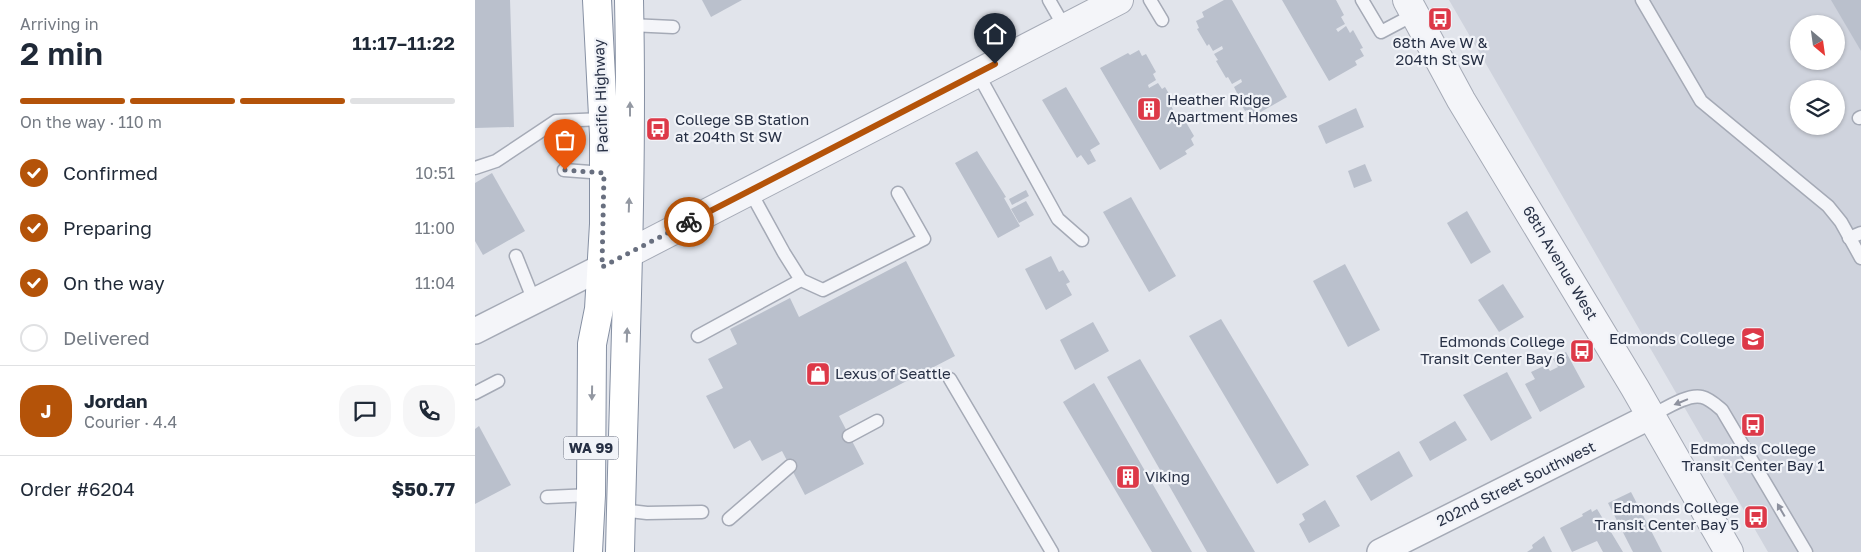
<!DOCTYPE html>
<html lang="en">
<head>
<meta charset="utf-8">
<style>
  :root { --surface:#fff; --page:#f6f6f7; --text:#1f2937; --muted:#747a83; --line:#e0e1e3; --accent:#b45309 }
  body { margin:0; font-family:"Golos Text",sans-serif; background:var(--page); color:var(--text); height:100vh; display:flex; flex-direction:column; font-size:19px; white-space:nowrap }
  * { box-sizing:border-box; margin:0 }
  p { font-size:16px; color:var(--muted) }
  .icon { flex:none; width:28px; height:28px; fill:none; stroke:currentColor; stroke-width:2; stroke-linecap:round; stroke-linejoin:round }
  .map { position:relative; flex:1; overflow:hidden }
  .side { display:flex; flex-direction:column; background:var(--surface); width:475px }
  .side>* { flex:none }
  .needle { width:32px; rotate:151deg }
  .fabs { position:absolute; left:1315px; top:15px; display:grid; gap:10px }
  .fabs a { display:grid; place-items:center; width:55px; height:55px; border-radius:50%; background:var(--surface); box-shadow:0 1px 4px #0004; font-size:25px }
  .pin { position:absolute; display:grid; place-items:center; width:42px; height:42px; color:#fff; margin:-51px -21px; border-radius:50% 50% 50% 0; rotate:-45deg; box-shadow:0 0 5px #0007 }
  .pin .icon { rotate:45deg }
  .courier { position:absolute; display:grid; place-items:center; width:50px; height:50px; margin:-25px; border:4px solid #b45309; border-radius:50%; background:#fff; color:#222; box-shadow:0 1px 6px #0007 }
  .overview em { font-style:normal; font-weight:600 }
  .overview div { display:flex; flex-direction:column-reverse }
  .overview { display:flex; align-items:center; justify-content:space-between; height:85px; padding:0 20px }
  h1 { font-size:32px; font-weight:600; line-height:38px }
  .bar { display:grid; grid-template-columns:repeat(4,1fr); gap:8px 5px; align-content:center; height:60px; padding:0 20px }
  .bar i { height:6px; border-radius:4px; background:var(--line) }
  .bar .selected { background:var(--accent) }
  .bar p { grid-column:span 4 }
  .line { display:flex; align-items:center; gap:12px; padding:0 20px; border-top:1px solid var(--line) }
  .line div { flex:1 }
  .round { display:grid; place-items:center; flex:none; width:52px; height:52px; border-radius:20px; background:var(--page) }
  ol { padding:0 20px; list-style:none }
  li { display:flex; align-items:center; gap:15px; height:55px }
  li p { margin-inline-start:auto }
  li .icon { padding:5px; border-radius:50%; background:var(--accent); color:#fff; stroke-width:4 }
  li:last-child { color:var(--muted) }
  li i { width:28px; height:28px; border:2px solid var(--line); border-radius:50% }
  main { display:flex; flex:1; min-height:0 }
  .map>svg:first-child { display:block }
</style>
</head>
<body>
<main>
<section class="side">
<div class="overview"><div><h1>2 min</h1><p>Arriving in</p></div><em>11:17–11:22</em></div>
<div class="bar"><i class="selected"></i><i class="selected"></i><i class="selected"></i><i></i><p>On the way · 110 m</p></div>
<ol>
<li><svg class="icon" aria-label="check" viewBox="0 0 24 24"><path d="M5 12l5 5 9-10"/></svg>Confirmed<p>10:51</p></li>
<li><svg class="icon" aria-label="check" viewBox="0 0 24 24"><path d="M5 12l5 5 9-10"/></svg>Preparing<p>11:00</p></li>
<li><svg class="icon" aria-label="check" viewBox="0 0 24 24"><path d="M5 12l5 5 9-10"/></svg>On the way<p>11:04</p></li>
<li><i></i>Delivered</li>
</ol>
<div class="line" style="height:90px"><b class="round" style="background:var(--accent);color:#fff">J</b><div><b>Jordan</b><p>Courier · 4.4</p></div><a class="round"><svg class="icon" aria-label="chat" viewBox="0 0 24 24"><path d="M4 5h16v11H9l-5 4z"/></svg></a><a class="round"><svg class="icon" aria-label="phone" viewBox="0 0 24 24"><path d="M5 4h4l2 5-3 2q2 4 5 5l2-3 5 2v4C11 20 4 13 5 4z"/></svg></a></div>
<div class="line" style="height:65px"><div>Order #6204</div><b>$50.77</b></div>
</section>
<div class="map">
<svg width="1386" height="552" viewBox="0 0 1386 552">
  <rect width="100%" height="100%" fill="#e1e4eb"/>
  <path fill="#cfd3dd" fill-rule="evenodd" d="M974,0H1386V552H1293ZM1324,24H1361V61H1324ZM1324,89H1361V126H1324Z"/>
  <g fill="#bac0cc">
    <polygon points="0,0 35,0 39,127 0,128"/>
    <polygon points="227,0 267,0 236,17"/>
    <polygon points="749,0 757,0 812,97 777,117 772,110 770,111 760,94 762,93 759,87 767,82 766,79 757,84 753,77 751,78 741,61 743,60 739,54 748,49 747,46 738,51 734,44 732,46 722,29 724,28 721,21 729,17 727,12"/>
    <polygon points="807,0 861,0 869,15 866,17 870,24 861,29 863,32 871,26 875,33 878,30 888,48 885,49 889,56 880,61 882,65 854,81"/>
    <polygon points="1356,0 1386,0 1386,51"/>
    <polygon points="664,50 667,56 671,54 681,72 678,74 681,80 673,85 674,88 683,83 687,89 690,87 700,104 696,106 700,113 692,118 693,121 702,116 705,122 709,119 719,136 716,139 719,145 710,151 712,154 685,170 625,68 653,53 655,55"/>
    <polygon points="591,87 625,144 615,150 621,161 613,165 606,155 602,158 567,100"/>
    <polygon points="881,108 889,127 851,144 843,126"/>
    <polygon points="502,151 531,197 529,198 545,226 523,238 480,163"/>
    <polygon points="890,164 897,181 879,188 873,171"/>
    <polygon points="17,173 50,231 8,255 0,241 0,183"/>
    <polygon points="551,190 554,196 537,205 534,199"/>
    <polygon points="656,197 701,276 674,292 628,212"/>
    <polygon points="551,201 559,215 544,223 536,209"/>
    <polygon points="992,211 1016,252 996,264 972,223"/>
    <polygon points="576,256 584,272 588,270 595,282 591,284 597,295 571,310 550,269"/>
    <polygon points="431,261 480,356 364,416 389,464 330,495 307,451 287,461 275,440 259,449 231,396 248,388 233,359 262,344 255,329 315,298 324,317"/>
    <polygon points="870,264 905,330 873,347 838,281"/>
    <polygon points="1028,284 1049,317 1024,332 1003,300"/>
    <polygon points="746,319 834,465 802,484 714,336"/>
    <polygon points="618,322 634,351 600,370 585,340"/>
    <polygon points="1091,352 1110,387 1065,412 1050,384 1060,379 1056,372 1071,365 1075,371 1083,367 1078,359"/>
    <polygon points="665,359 780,552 732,552 632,377"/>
    <polygon points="1032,372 1057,418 1016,441 988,395"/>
    <polygon points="619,383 717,552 677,552 588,402"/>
    <polygon points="980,421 992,440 955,461 944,442"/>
    <polygon points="4,426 36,485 0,504 0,429"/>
    <polygon points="924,451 938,476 896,501 881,476"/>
    <polygon points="1156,492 1187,552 1158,552 1133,503"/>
    <polygon points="850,500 865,526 834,543 824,524 830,520 827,514"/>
    <polygon points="1116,509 1117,512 1122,509 1148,552 1128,552 1122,541 1097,552 1085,528 1108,516 1107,514"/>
    <polygon points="1069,536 1077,552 1052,552 1058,548 1057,545"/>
  </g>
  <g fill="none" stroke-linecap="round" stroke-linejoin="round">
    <defs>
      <g id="service">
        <polyline points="574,0 590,28"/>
        <polyline points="675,0 687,20"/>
        <polyline points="887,0 906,32 940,14"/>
        <polyline points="1167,0 1226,101 1353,206 1366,222 1386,258"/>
        <polyline points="155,25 198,27"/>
        <polyline points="503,74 583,219 607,240"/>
        <polyline points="1384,118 1386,117"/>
        <polyline points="0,168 21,161 81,121 128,119"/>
        <polyline points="89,170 129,173"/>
        <polyline points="275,191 309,253 326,280"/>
        <polyline points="1374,238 1386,233"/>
        <polyline points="41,256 59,301"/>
        <polyline points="223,336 326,280 348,290 449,239 423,193"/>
        <polyline points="475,379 577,552"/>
        <polyline points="0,393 23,381"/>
        <path d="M1176,416C1188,410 1213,393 1227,397C1235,399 1241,405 1247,410L1331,552"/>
        <polyline points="374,436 402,421"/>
        <polyline points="72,497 116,495"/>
        <polyline points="146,510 172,513 227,512"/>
        <polyline points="254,519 315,466"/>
      </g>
      <g id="minor">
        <polyline points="0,331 127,267"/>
        <polyline points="905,552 1176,416"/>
      </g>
      <g id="tertiary">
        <polyline points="932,0 986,100 1160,388 1254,552"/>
        <polyline points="133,264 644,0"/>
      </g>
      <g id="trunk">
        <polyline points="113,552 116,495 117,344 124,309 129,224 129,135 122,0"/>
        <path d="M145,552C149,368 158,184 154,0"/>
      </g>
    </defs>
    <use href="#service" stroke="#a5aab6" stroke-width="15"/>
    <use href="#minor" stroke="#a5aab6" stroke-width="28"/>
    <use href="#tertiary" stroke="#a5aab6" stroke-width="30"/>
    <use href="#trunk" stroke="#8690a3" stroke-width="30"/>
    <use href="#service" stroke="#f4f5f9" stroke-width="12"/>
    <use href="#minor" stroke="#f4f5f9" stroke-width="25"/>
    <use href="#tertiary" stroke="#f4f5f9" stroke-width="28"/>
    <use href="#trunk" stroke="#fff" stroke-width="28"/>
  </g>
  <defs><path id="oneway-solid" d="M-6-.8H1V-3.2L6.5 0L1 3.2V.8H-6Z" transform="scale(1.25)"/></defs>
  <g fill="#9398a2">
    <use href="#oneway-solid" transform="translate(155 109) rotate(-90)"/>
    <use href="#oneway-solid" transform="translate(154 205) rotate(-88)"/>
    <use href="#oneway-solid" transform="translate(152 335) rotate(-88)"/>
    <use href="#oneway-solid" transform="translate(117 393) rotate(91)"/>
  </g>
  <g fill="#8e929f">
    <use href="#oneway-solid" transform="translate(1206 402) rotate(158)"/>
    <use href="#oneway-solid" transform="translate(1306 510) rotate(-120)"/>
  </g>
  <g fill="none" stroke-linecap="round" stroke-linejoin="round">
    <polyline stroke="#686f7f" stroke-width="5" stroke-dasharray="0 9" points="90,170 129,173 127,267 214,222"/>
    <polyline stroke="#b45309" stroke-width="6" points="214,222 520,64"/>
  </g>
  <defs>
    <symbol id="bus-square" viewBox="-11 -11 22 22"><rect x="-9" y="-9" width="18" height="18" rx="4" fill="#dd3948" stroke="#f1f3f8"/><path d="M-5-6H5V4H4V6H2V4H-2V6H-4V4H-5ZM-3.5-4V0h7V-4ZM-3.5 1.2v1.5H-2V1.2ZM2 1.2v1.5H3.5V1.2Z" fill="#fff"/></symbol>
    <symbol id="building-square" viewBox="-11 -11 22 22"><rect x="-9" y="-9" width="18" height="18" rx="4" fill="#dd3948" stroke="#f1f3f8"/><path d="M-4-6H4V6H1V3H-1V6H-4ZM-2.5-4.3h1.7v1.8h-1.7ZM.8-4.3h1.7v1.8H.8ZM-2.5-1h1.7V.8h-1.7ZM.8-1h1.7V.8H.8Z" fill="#fff"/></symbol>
    <symbol id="university-square" viewBox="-11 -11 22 22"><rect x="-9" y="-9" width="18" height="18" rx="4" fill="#dd3948" stroke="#f1f3f8"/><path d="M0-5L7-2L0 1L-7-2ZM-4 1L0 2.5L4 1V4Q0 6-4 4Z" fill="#fff"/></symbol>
    <symbol id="shop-square" viewBox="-11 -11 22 22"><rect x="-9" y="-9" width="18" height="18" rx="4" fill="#dd3948" stroke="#f1f3f8"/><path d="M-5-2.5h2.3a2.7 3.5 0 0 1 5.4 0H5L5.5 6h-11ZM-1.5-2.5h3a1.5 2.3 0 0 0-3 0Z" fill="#fff"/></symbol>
  </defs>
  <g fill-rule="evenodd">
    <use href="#bus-square" x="951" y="5" width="28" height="28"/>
    <use href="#building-square" x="660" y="95" width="28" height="28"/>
    <use href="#bus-square" x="169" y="115" width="28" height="28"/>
    <use href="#university-square" x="1264" y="325" width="28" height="28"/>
    <use href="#bus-square" x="1093" y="337" width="28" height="28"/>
    <use href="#shop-square" x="329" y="360" width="28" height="28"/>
    <use href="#bus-square" x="1264" y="411" width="28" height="28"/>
    <use href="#building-square" x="639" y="463" width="28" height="28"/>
    <use href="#bus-square" x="1267" y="503" width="28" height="28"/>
  </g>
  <g text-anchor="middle" stroke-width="4.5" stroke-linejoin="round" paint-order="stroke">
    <rect fill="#f1f3f8" stroke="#646a7b" stroke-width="1" x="88.5" y="436.5" width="55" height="23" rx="4"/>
    <g font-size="14" font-weight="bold" fill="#273045">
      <text x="116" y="453">WA 99</text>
    </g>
    <g font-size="15" fill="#273045" stroke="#f1f3f8" text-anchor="start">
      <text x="965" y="48" text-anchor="middle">68th Ave W &amp;<tspan x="965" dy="17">204th St SW</tspan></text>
      <text x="692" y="105">Heather Ridge<tspan x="692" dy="17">Apartment Homes</tspan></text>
      <text x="200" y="125">College SB Station<tspan x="200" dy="17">at 204th St SW</tspan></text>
      <text x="1260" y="344" text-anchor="end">Edmonds College</text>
      <text x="1090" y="347" text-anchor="end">Edmonds College<tspan x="1090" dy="17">Transit Center Bay 6</tspan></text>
      <text x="360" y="379">Lexus of Seattle</text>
      <text x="1278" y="454" text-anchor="middle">Edmonds College<tspan x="1278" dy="17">Transit Center Bay 1</tspan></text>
      <text x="670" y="482">Viking</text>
      <text x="1264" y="513" text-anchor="end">Edmonds College<tspan x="1264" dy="17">Transit Center Bay 5</tspan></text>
    </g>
    <g font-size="15" fill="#273045" stroke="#f1f3f8">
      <text transform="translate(126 96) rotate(-92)" y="5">Pacific Highway</text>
      <text transform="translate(1085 263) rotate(59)" y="5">68th Avenue West</text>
      <text transform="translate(1041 484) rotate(-26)" y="5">202nd Street Southwest</text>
    </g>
  </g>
</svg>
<div class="fabs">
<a><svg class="needle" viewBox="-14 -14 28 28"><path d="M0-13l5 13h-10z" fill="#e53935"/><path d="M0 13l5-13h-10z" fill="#747a83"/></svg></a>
<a><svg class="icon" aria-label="layers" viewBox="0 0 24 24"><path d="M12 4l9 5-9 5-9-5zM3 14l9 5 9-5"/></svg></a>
</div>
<div class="pin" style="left:90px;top:170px;background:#ea580c"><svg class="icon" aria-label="bag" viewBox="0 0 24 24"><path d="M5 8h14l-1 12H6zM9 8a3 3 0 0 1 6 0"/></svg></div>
<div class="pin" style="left:520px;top:64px;background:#1f2937"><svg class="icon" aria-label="home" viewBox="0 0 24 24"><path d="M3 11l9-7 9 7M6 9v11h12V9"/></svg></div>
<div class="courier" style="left:214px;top:222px"><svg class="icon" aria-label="bike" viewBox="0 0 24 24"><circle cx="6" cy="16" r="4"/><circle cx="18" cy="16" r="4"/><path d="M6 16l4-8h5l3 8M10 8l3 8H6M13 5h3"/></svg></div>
</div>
</main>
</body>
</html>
